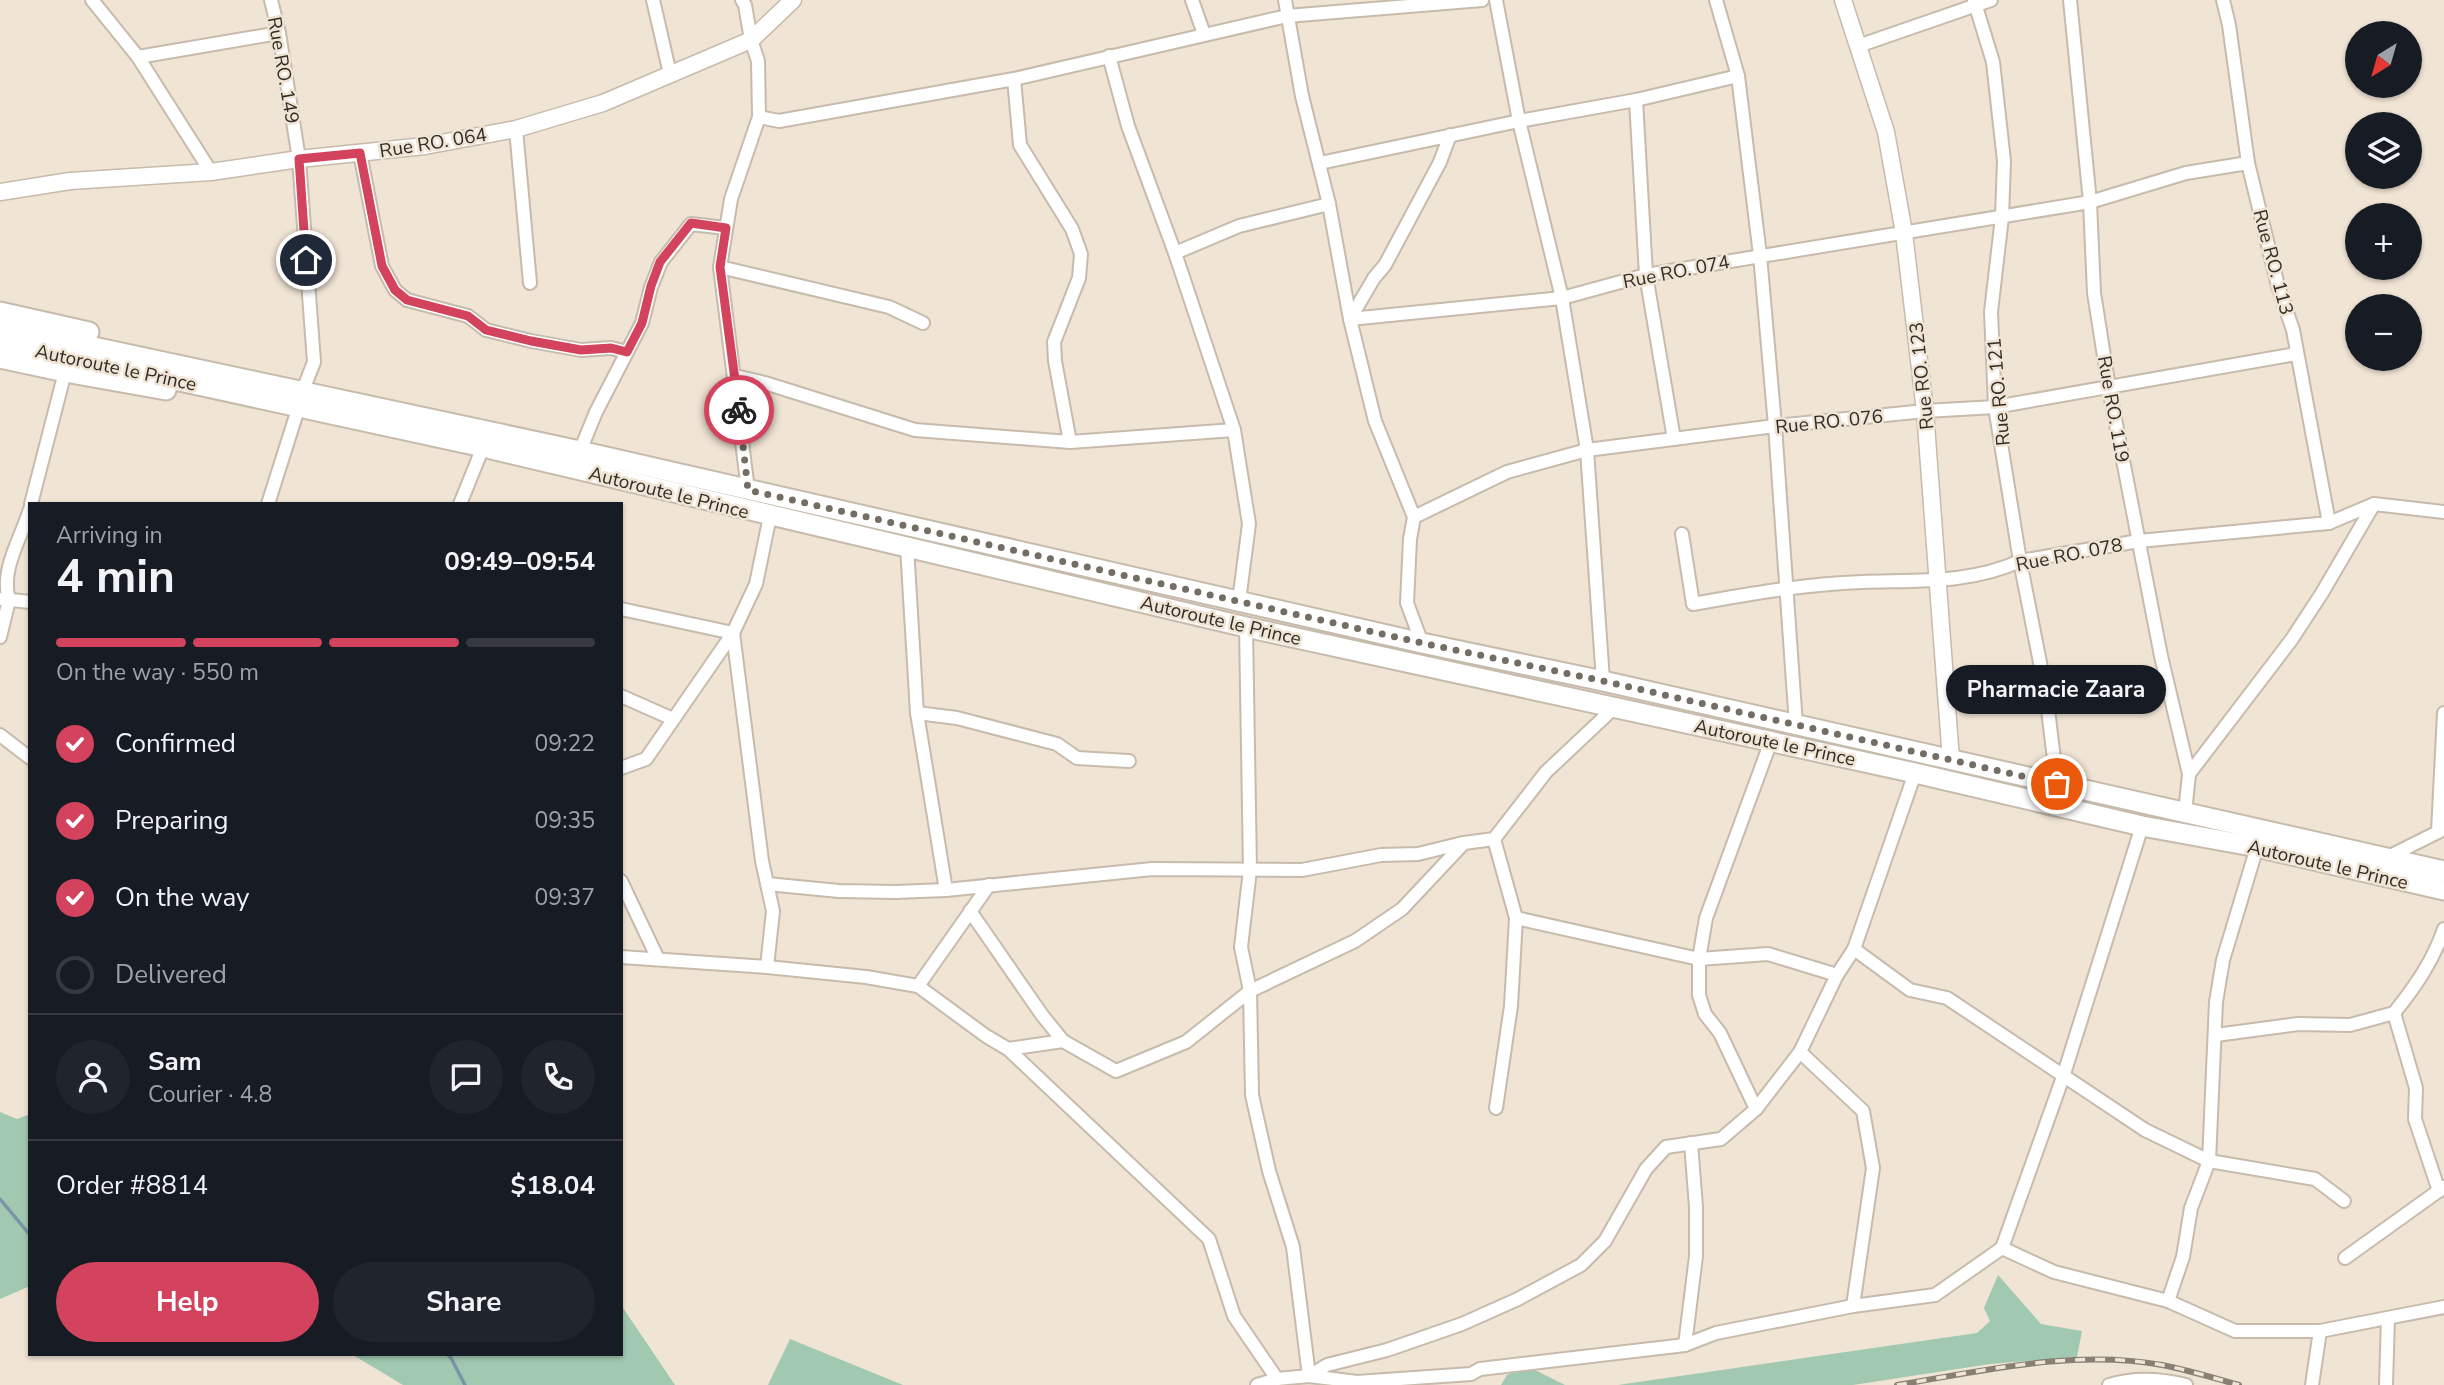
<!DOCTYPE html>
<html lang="en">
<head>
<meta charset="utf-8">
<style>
  :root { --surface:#171b24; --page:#20242c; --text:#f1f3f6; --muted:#9ea1a6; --line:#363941; --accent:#d3435e }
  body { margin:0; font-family:"Nunito Sans",sans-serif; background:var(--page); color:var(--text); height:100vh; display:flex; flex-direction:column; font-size:26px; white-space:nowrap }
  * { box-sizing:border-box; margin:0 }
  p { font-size:23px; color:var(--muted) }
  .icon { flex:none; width:38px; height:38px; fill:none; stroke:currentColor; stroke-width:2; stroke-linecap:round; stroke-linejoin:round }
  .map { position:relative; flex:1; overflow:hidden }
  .side { position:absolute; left:28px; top:502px; width:595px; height:854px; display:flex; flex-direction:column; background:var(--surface); border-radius:0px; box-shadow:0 2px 5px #0004 }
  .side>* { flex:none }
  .needle { width:46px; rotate:217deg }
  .fabs { position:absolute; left:2345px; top:21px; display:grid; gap:14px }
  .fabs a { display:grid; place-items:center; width:77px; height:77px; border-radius:50%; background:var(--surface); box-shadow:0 2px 5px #0004; font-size:35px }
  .pin { position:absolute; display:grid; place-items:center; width:60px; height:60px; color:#fff; margin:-30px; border:4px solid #fff; border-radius:50%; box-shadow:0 2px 7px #0007 }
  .courier { position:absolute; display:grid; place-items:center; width:70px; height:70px; margin:-35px; border:5px solid #d3435e; border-radius:50%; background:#fff; color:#222; box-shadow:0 2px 9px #0007 }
  .bubble { position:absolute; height:49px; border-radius:24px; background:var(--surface); box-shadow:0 2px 5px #0004; font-size:23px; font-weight:700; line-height:49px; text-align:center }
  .head em { font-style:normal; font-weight:700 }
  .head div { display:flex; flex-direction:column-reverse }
  .head { display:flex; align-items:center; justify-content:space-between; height:119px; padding:0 28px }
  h1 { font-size:46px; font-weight:700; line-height:52px }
  .bar { display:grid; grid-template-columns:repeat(4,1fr); gap:10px 7px; align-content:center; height:84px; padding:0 28px }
  .bar i { height:9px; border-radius:5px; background:var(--line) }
  .bar .active { background:var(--accent) }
  .bar p { grid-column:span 4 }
  .line { display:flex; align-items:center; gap:18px; padding:0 28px; border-top:2px solid var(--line) }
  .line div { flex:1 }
  .round { display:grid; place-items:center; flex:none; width:74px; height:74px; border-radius:37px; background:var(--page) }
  ol { padding:0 28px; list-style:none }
  li { display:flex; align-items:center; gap:21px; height:77px }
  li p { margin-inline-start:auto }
  li .icon { padding:7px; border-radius:50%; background:var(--accent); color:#fff; stroke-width:4 }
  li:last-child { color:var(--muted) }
  li i { width:38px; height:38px; border:4px solid var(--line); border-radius:50% }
  .primary-button { display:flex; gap:14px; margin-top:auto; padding:14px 28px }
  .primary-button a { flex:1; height:80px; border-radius:42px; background:var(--accent); color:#fff; font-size:28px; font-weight:700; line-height:80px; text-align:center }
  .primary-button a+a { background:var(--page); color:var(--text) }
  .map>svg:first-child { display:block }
</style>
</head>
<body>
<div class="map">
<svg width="2444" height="1385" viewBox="0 0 2444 1385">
  <rect width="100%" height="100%" fill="#f0e4d4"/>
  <g fill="#a1c8b0">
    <polygon points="0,1112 17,1119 30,1114 30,1286 0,1299"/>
    <polygon points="1998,1275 2041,1324 2082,1331 2077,1357 1990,1364 1853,1385 1618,1385 1977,1333 1990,1321 1984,1308"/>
    <polygon points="621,1305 675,1385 403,1385 353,1355 621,1354"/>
    <polygon points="790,1339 903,1385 768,1385"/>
    <polygon points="1527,1366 1565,1385 1501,1385 1507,1375"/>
  </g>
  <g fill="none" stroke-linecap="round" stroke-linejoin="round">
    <g stroke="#7995a6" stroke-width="3.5">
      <polyline points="0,1199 30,1235"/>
      <polyline points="447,1354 451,1358 465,1385"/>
    </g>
    <defs>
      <g id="minor">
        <polyline points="92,0 138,57 211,172"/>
        <polyline points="271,0 279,33 299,159 314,362 303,390"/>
        <polyline points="653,0 670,74"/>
        <polyline points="742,0 745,5 751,40 758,61 759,117 731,199 720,267 748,490"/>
        <polyline points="1192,0 1204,34"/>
        <polyline points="1285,0 1302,96 1329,204 1350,319 1375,421 1414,517 1410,539 1407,603 1422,643"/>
        <polyline points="1496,0 1519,121 1562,298 1587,450 1603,681"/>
        <polyline points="1716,0 1738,76 1760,255 1775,426 1796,725"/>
        <polyline points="1974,0 1993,62 2004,161 2002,217 1991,312 1995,407 2020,561 2046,693 2057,784"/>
        <polyline points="2070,0 2090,202 2094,293 2109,388 2161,656 2189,774 2185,813"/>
        <polyline points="2223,0 2229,25 2248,163 2278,286 2293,330 2329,523"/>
        <polyline points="1858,46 1991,0"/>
        <polyline points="1109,56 1128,126 1175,253 1234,430 1249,524 1239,601"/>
        <polyline points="138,57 279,33"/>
        <polyline points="1014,79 1020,145 1072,229 1081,254 1079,278 1054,342 1055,361 1070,442"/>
        <polyline points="1636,100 1646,275 1674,439"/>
        <polyline points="759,117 779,121 1014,79 1287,16 1482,0"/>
        <polyline points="516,129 530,283"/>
        <polyline points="360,153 382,266 395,290 407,300 468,316 486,330 531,341 581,350 611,348 627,352"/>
        <polyline points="1320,163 1519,121 1636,100 1738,76"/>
        <polyline points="1175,253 1239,226 1329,204"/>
        <polyline points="720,267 889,307 923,323"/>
        <polyline points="1350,319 1562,298 1646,275 2090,202 2186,173 2248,163"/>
        <polyline points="1350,319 1374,278 1385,265 1440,162 1450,135"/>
        <polyline points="735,376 765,383 915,430 1070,442 1234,430"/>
        <polyline points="580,451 596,412 642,323 651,287 661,262 691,224 726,228"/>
        <polyline points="31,504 65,372"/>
        <polyline points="268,504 299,406"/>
        <polyline points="460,504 483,447"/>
        <polyline points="1414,517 1507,472 1587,450 1775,426 1925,411 1995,407 2296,354"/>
        <path d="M1682,534L1693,604C1749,594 1805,584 1862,582C1916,580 1970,584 2020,561L2139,541L2329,523L2374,504L2444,512"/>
        <polyline points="907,547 917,713 946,890"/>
        <polyline points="2,599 30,602"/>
        <polyline points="621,609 733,633 762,861 773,911 767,967"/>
        <polyline points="1246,627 1250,870 1241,947 1250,991 1252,1095 1269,1171 1293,1247 1309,1376 1327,1365 1387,1350 1462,1324 1518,1299 1581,1265 1605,1241 1646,1169 1666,1147 1721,1139 1756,1109 1800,1052 1837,975 1854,949 1915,773"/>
        <path d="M0,637L9,600C0,569 21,539 30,509"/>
        <polyline points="621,696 673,719"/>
        <polyline points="917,713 957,718 1057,744 1077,758 1129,761"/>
        <polyline points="0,735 30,758"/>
        <polyline points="621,768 646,759 733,633 756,584 770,516"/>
        <polyline points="2189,774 2292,639 2322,593 2374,504"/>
        <polyline points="2438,832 2444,713"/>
        <polyline points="1494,839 1516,918 1511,1006 1496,1108"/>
        <polyline points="2388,857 2444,829"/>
        <polyline points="621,881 658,959"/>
        <polyline points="767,884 839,891 895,892 946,890 1152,869 1302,870 1381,855 1418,854 1463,843"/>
        <polyline points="970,911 1042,1015 1063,1041 1116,1071 1186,1042 1250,991 1355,941 1402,909 1464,843 1494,839 1546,772 1615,707"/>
        <polyline points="1516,918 1699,959 1706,918 1771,741"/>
        <polyline points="1854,949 1910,990 1947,998 2145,1130 2209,1161 2315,1179 2344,1201"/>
        <polyline points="621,957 767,967 866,977 918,986 986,1036 1008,1049 1063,1041"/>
        <polyline points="918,986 989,885"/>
        <path d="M2394,1013C2415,987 2433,961 2444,929"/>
        <polyline points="2216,1035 2298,1024 2350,1025 2394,1013 2416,1088 2415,1119 2439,1191"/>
        <polyline points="1008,1049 1209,1239 1234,1316 1277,1379"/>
        <polyline points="1800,1052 1863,1111 1873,1168 1853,1306"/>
        <polyline points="1756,1109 1720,1033 1705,1014 1699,995 1699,959 1768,954 1837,975"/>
        <polyline points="2002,1248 2054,1272 2168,1301 2235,1331 2320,1331 2444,1307"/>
        <polyline points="2345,1258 2444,1187"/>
        <polyline points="2168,1301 2183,1257 2191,1208 2209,1161 2216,1002 2223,960 2257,847"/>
        <polyline points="1685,1345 1696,1256 1696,1207 1691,1143"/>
        <polyline points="1257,1385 1277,1379 1309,1376 1357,1382 1471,1374 1480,1369 1685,1345 1716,1333 1853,1306 1935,1295 2002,1248 2063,1077 2142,826"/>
        <path d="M2109,1385C2134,1377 2161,1379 2186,1385"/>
        <polyline points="2312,1385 2320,1331"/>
        <polyline points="2386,1385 2388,1318"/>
      </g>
      <g id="tertiary">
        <polyline points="1843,0 1886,132 1904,233 1925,411 1951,760"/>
        <polyline points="0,192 70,181 211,172 299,159 425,146 516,129 603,103 751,40 793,0"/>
      </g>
      <g id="primary">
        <polyline points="0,312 89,332"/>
        <polyline points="0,327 580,451 1422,643 1603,681 2444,871"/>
        <polyline points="0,342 483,447 1246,627 1915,773 2142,826 2257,847 2444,890"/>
        <polyline points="0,358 65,372 166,390"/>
      </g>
    </defs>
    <use href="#minor" stroke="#c6bbac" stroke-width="16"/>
    <use href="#tertiary" stroke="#c6bbac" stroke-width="19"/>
    <use href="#primary" stroke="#c6bbac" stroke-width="23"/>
    <use href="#minor" stroke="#fff" stroke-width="12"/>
    <use href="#tertiary" stroke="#fff" stroke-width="16"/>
    <use href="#primary" stroke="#fff" stroke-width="19"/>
    <defs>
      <path id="rail" d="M1897,1385C1983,1371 2074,1349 2162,1365C2188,1370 2214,1378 2239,1385"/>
    </defs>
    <use href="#rail" stroke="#888075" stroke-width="6"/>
    <use href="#rail" stroke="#f0e4d4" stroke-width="3.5" stroke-dasharray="10" stroke-linecap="butt"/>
  </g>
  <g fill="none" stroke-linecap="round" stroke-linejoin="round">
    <polyline stroke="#746d64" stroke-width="7" stroke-dasharray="0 12.6" points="739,410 748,490 1422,643 1603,681 2057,784"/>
    <polyline stroke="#d3435e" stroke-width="9" points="306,260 299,159 360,153 382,266 395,290 407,300 468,316 486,330 531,341 581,350 611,348 627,352 642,323 651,286 660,262 691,223 726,228 720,267 739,410"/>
  </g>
  <g text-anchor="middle" stroke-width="5" stroke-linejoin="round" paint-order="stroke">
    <g font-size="19" fill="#322d27" stroke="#f0e4d4">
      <text transform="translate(284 70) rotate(80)" y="7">Rue RO. 149</text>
      <text transform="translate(433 142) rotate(-9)" y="7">Rue RO. 064</text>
      <text transform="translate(2274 262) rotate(75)" y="7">Rue RO. 113</text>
      <text transform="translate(1676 271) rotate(-11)" y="7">Rue RO. 074</text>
      <text transform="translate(116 367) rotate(12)" y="7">Autoroute le Prince</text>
      <text transform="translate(1921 376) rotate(-96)" y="7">Rue RO. 123</text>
      <text transform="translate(1998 392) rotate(-95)" y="7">Rue RO. 121</text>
      <text transform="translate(2114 409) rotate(80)" y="7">Rue RO. 119</text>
      <text transform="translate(1829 421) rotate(-6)" y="7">Rue RO. 076</text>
      <text transform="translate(669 492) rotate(14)" y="7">Autoroute le Prince</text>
      <text transform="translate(2069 554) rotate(-11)" y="7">Rue RO. 078</text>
      <text transform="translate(1221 620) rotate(13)" y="7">Autoroute le Prince</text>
      <text transform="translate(1775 742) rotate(12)" y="7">Autoroute le Prince</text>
      <text transform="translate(2328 864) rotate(13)" y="7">Autoroute le Prince</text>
    </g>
  </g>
</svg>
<div class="fabs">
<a><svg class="needle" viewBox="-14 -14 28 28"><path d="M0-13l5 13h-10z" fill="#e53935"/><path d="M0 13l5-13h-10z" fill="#9ea1a6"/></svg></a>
<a><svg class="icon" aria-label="layers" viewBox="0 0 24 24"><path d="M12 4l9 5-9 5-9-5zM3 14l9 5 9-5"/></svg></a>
<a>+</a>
<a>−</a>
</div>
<div class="pin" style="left:2057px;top:784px;background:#ea580c"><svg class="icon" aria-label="bag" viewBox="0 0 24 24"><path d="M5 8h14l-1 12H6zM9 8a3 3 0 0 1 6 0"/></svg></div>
<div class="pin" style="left:306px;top:260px;background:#1f2937"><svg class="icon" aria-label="home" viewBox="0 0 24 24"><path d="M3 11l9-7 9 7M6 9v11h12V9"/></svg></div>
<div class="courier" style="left:739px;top:410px"><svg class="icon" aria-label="bike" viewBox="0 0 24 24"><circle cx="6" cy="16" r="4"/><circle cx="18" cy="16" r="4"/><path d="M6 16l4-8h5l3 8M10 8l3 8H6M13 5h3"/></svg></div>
<div class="bubble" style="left:1946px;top:665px;width:220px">Pharmacie Zaara</div>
<section class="side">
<div class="head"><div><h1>4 min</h1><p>Arriving in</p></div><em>09:49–09:54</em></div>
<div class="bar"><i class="active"></i><i class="active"></i><i class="active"></i><i></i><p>On the way · 550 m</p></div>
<ol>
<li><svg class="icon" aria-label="check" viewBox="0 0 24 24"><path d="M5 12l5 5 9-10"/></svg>Confirmed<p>09:22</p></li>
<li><svg class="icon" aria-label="check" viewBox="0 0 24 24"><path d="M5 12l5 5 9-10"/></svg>Preparing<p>09:35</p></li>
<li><svg class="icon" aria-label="check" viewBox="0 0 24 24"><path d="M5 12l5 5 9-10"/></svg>On the way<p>09:37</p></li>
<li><i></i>Delivered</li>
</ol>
<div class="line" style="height:126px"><a class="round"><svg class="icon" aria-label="person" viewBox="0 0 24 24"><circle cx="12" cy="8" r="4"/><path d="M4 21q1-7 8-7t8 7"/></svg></a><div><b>Sam</b><p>Courier · 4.8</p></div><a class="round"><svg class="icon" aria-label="chat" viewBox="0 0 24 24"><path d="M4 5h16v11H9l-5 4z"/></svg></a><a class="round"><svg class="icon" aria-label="phone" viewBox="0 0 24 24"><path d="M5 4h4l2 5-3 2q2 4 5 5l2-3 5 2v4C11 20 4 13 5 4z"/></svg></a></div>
<div class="line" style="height:91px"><div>Order #8814</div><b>$18.04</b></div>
<div class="primary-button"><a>Help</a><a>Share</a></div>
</section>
</div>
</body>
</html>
